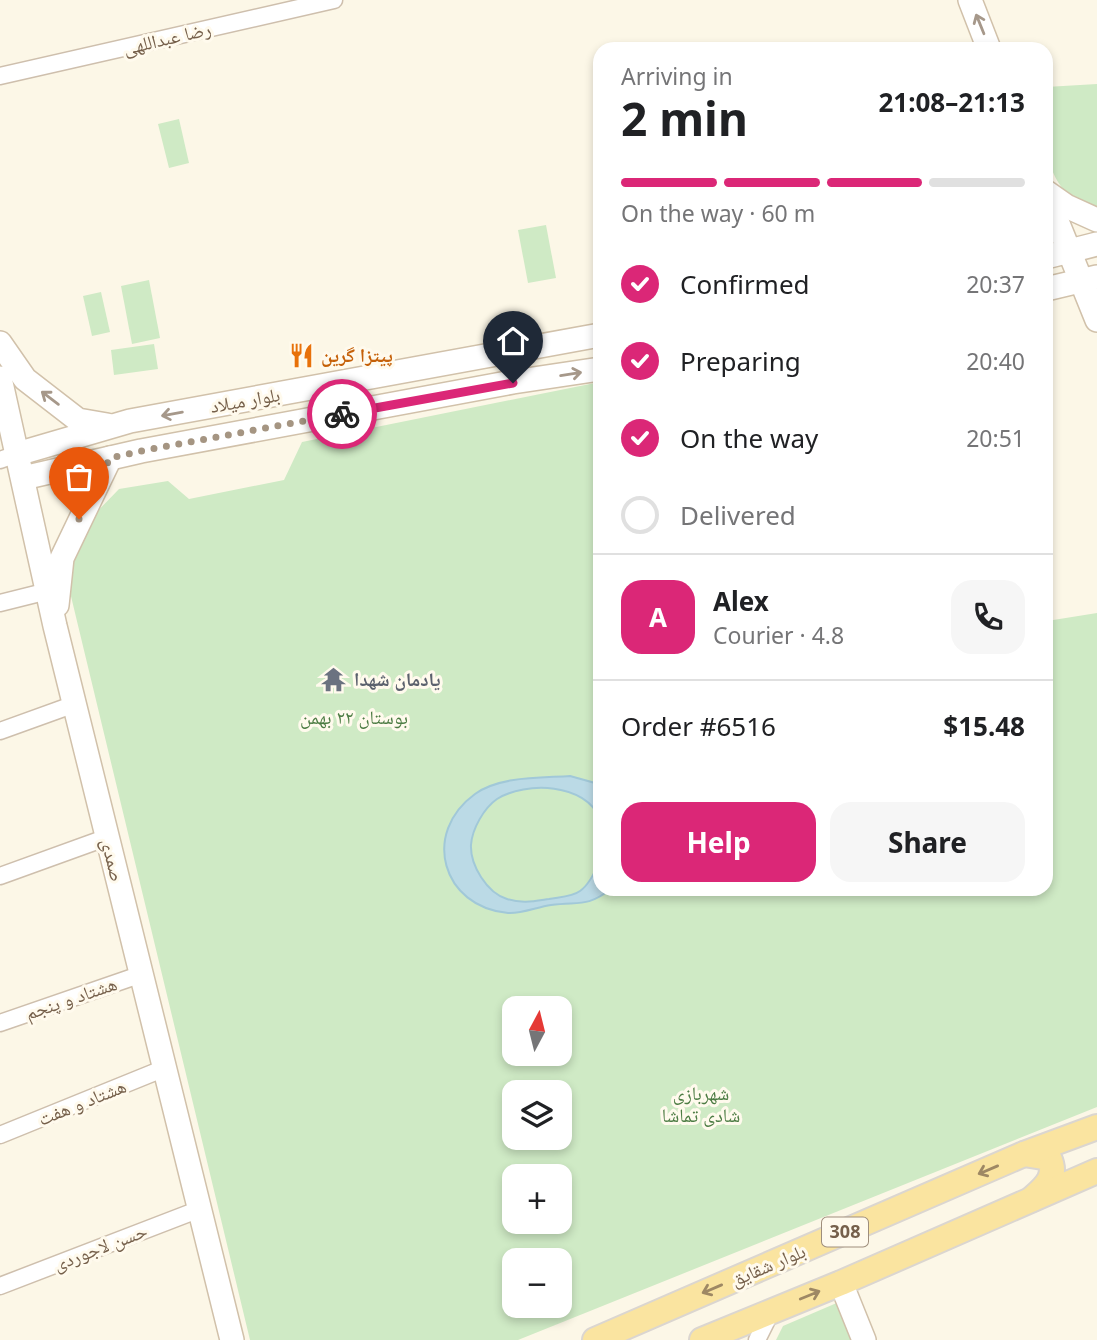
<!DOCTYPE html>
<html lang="en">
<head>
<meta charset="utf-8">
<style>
  :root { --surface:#fff; --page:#f6f6f6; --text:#202124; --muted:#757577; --line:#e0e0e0; --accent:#db2777 }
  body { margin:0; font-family:"Noto Sans","Noto Naskh Arabic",sans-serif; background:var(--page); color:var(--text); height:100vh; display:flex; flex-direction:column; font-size:26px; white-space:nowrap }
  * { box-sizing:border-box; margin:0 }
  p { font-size:23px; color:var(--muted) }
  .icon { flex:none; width:38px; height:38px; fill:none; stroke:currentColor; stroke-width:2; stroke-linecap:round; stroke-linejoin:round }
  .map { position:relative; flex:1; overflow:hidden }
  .drawer { position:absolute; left:593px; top:42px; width:460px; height:854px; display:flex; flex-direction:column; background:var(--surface); border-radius:21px; box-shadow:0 4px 10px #0003 }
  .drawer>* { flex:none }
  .needle { width:46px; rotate:7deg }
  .tools { position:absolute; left:502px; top:996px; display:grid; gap:14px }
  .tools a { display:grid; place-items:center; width:70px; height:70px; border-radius:14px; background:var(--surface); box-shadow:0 4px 10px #0003; font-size:35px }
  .pin { position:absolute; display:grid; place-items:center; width:60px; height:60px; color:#fff; margin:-72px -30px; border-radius:50% 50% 50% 0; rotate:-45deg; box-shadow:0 0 7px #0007 }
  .pin .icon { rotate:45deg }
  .courier { position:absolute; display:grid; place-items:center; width:70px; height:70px; margin:-35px; border:5px solid #db2777; border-radius:50%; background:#fff; color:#222; box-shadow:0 2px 9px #0007 }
  .head em { font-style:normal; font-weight:700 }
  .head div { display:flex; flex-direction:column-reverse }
  .head { display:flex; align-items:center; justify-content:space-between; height:119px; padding:0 28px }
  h1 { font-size:46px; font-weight:700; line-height:52px }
  .bar { display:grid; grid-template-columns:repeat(4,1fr); gap:10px 7px; align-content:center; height:84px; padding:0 28px }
  .bar i { height:9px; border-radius:5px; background:var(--line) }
  .bar .current { background:var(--accent) }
  .bar p { grid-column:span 4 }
  .line { display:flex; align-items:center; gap:18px; padding:0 28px; border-top:2px solid var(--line) }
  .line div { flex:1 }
  .round { display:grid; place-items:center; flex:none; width:74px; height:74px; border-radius:21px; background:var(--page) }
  ol { padding:0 28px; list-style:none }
  li { display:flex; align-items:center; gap:21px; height:77px }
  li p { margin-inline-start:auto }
  li .icon { padding:7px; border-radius:50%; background:var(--accent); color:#fff; stroke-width:4 }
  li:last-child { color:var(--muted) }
  li i { width:38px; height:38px; border:4px solid var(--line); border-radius:50% }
  .button { display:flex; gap:14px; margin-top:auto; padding:14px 28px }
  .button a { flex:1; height:80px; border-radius:21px; background:var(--accent); color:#fff; font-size:28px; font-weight:700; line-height:80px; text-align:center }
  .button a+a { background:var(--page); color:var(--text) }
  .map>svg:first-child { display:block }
</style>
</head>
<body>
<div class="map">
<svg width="1097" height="1340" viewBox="0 0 1097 1340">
  <rect width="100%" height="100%" fill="#fcf7e7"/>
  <g fill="#cfeac5" fill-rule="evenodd">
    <path d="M1097,84V212C1037,187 1047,142 1046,87Z"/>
    <polygon points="179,119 189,163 169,168 158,124"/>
    <polygon points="546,225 556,278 528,283 518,230"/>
    <polygon points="149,280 160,338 132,344 121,286"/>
    <polygon points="101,292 110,332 92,336 83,296"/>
    <polygon points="154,344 158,369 114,375 111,350"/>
    <path d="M600,382V889H1046L1047,621L1097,613V1107L518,1340H250L69,588L72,553L90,519L119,489L168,481L189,499L284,480L302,442ZM514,1008H560V1054H514ZM514,1092H560V1138H514ZM514,1176H560V1222H514ZM514,1260H560V1306H514Z"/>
    <polygon points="839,1302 851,1340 776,1340 783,1326"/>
  </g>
  <path fill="#bbdae6" stroke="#a1c8d8" stroke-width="2" d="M570,776L595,783L600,787V819C586,783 526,781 497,799C484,808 472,829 471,845C470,865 487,893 507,899C522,904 535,901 549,899C559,897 572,897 580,891C590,884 596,870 600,860V889H611C586,908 579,901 551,905C537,907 521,914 508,913C442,907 421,833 475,794C500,776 541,778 570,776Z"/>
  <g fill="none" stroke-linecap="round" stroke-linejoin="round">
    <defs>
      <g id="street">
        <polyline points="0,76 334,0"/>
        <polyline points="0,460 17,454"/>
        <polyline points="0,603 48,591"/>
        <polyline points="0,731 75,704"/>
        <polyline points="0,876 108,837"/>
        <polyline points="0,1023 142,974"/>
        <polyline points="0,1135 165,1068"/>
        <polyline points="0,1286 200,1209"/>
        <polyline points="757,1340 771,1312"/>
      </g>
      <g id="secondary">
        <polyline points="970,0 989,49"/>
        <polyline points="1046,192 1066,206 1097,220"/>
        <polyline points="1046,194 1097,320"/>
        <polyline points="1046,257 1097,244"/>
        <polyline points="1046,289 1097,277"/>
        <polyline points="0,343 25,379 78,420 107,425"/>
        <polyline points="0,378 55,626 232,1340"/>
        <polyline points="17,454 130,421 600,335"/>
        <polyline points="23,478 141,451 513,382 600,369"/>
        <polyline points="57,605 62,558 110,458"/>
        <polyline points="841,1283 864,1340"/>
      </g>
      <g id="primary">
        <path d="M1024,1154L1049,1158C1058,1177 1045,1187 1032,1199"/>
        <polyline points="595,1340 1024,1154 1097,1127"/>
        <polyline points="702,1340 841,1283 1097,1171"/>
      </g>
    </defs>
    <use href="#street" stroke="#cebfad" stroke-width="19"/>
    <use href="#secondary" stroke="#d1c1aa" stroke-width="26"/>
    <use href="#primary" stroke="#dbd6d0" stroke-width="28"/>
    <use href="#street" stroke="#fff" stroke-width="16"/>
    <use href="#secondary" stroke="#fff" stroke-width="23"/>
    <use href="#primary" stroke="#fae4a0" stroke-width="24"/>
  </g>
  <defs><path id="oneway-shaft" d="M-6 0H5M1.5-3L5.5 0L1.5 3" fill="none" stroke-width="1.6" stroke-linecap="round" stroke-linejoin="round" transform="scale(1.75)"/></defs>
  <g stroke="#a6988a">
    <use href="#oneway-shaft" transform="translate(980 24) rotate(-112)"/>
    <use href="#oneway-shaft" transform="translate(571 374) rotate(-9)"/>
    <use href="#oneway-shaft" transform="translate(50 398) rotate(-143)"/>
    <use href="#oneway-shaft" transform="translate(172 414) rotate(170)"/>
  </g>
  <g stroke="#9e8864">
    <use href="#oneway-shaft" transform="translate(988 1170) rotate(157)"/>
    <use href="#oneway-shaft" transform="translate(712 1289) rotate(157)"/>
    <use href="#oneway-shaft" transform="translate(810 1295) rotate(-22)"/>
  </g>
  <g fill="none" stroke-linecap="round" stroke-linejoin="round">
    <polyline stroke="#a59582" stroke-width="7" stroke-dasharray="0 12.6" points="79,519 110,458 141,451 342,414"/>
    <polyline stroke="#db2777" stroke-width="9" points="342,414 513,383"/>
  </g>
  <defs>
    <symbol id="restaurant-bare" viewBox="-9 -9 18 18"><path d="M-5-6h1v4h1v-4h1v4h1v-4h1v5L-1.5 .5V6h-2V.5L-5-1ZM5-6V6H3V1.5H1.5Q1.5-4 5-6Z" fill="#e8710a" stroke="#fffaed" stroke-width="2.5" paint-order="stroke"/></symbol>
    <symbol id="temple-bare" viewBox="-9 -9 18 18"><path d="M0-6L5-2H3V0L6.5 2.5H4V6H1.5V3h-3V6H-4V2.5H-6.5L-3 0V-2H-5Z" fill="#6b7280" stroke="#fffaed" stroke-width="2.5" paint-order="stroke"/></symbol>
  </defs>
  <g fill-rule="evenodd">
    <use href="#restaurant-bare" x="284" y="338" width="35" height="35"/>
    <use href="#temple-bare" x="316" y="662" width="35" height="35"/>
  </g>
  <g text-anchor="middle" stroke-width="6" stroke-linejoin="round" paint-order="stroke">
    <rect fill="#fffaed" stroke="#9f8e7c" stroke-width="2" x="822" y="1217.5" width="46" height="29" rx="5"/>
    <g font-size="18" font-weight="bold" fill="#76604b">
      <text x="845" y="1238">308</text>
    </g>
    <g font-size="19" fill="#76604b" stroke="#fffaed">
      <text transform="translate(167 38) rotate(-13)" y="7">رضا عبداللهی</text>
      <text transform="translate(245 400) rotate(-10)" y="7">بلوار میلاد</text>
      <text transform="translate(113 860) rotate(76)" y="7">صمدی</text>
      <text transform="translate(71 998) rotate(-19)" y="7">هشتاد و پنجم</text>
      <text transform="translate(82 1102) rotate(-22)" y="7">هشتاد و هفت</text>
      <text transform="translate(100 1247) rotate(-21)" y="7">حسن لاجوردی</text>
      <text transform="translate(768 1265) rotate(-23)" y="7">بلوار شقایق</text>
    </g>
    <g font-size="19" font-weight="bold" fill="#c56008" stroke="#fffaed" text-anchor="start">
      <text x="321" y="362">پیتزا گرین</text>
    </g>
    <g font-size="19" font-weight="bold" fill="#5b616d" stroke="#fffaed" text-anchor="start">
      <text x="354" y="686">یادمان شهدا</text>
    </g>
    <g font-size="19" fill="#4c7c43" stroke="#fffaed">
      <text x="354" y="724">بوستان ۲۲ بهمن</text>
      <text x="701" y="1100">شهربازی<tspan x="701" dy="22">شادی تماشا</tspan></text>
    </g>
  </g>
</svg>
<div class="tools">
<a><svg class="needle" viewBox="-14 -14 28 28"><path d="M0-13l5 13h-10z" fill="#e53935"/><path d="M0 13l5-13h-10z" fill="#757577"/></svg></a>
<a><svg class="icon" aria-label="layers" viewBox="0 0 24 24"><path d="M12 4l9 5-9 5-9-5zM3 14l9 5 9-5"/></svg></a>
<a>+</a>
<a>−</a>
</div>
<div class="pin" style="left:79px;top:519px;background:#ea580c"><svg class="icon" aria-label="bag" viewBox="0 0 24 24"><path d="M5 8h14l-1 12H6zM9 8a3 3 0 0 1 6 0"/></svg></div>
<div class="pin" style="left:513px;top:383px;background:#1f2937"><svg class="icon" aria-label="home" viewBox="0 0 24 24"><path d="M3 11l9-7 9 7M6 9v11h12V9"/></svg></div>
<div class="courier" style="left:342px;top:414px"><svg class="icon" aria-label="bike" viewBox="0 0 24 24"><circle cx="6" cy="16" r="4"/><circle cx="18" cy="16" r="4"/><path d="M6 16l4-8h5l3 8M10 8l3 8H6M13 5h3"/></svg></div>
<section class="drawer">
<div class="head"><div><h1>2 min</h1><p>Arriving in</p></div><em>21:08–21:13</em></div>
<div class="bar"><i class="current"></i><i class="current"></i><i class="current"></i><i></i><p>On the way · 60 m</p></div>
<ol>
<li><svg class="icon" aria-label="check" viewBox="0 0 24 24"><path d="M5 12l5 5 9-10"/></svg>Confirmed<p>20:37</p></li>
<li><svg class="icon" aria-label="check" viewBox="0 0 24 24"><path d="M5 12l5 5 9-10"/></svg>Preparing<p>20:40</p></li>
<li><svg class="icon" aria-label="check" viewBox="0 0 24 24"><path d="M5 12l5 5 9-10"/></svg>On the way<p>20:51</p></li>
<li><i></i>Delivered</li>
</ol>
<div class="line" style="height:126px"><b class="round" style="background:var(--accent);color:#fff">A</b><div><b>Alex</b><p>Courier · 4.8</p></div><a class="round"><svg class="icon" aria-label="phone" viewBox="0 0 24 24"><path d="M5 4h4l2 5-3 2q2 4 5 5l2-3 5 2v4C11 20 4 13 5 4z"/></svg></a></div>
<div class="line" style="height:91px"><div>Order #6516</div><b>$15.48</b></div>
<div class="button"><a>Help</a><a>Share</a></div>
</section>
</div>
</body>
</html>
